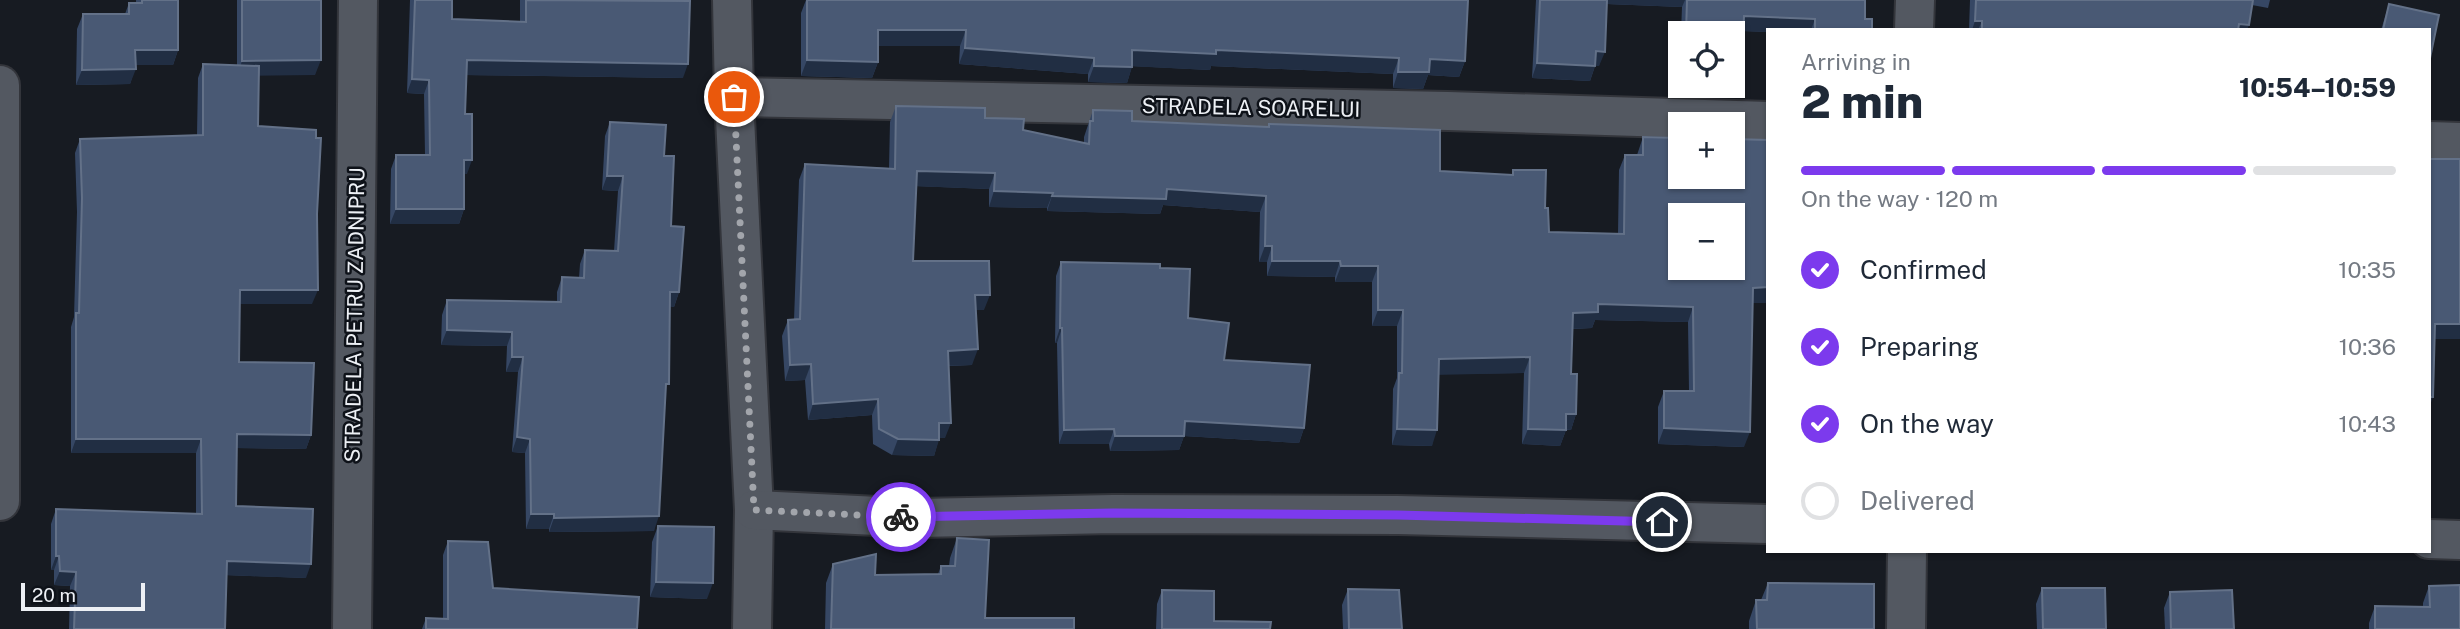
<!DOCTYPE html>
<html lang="en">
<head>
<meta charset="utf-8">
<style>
  :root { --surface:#fff; --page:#f2f2f3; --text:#1f2937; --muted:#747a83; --line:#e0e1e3; --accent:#7c3aed }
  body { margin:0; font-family:"Public Sans",sans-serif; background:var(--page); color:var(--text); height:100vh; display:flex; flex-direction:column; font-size:26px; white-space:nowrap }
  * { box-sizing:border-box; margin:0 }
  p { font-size:23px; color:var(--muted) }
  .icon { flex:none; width:38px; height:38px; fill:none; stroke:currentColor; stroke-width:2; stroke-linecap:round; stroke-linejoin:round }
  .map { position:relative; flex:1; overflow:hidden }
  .side { position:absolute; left:1766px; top:28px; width:665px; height:525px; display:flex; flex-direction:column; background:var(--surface); border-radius:0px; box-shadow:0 2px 5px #0004 }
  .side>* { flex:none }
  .buttons { position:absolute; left:1668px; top:21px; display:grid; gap:14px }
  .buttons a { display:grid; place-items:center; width:77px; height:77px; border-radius:0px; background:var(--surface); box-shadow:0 2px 5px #0004; font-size:35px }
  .scale { position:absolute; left:21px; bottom:18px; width:124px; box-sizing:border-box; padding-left:7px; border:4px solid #edf0f5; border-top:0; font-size:19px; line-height:24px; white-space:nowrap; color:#edf0f5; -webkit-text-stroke:5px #0e1219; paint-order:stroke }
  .pin { position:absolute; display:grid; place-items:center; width:60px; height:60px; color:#fff; margin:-30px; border:4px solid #fff; border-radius:50%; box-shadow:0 2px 7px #0007 }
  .courier { position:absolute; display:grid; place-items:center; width:70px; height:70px; margin:-35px; border:5px solid #7c3aed; border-radius:50%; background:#fff; color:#222; box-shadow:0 2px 9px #0007 }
  .summary em { font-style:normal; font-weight:800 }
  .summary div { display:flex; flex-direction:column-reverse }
  .summary { display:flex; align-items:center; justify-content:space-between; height:119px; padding:0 35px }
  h1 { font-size:46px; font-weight:800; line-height:52px }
  .bar { display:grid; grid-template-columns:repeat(4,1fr); gap:10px 7px; align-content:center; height:84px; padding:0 35px }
  .bar i { height:9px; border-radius:5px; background:var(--line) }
  .bar .on { background:var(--accent) }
  .bar p { grid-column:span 4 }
  ol { padding:0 35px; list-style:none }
  li { display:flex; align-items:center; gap:21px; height:77px }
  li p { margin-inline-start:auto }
  li .icon { padding:7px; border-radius:50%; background:var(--accent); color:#fff; stroke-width:4 }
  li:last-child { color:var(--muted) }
  li i { width:38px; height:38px; border:4px solid var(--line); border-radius:50% }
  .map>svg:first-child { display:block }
</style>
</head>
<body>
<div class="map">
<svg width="2460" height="629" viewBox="0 0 2460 629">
  <rect width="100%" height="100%" fill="#171b22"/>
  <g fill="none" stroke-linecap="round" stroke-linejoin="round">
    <defs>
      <g id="street">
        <polyline points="732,0 734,97 754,510 752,629"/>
        <polyline points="1914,30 1915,0"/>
        <polyline points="0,85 0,501"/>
        <polyline points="734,97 1448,111 1768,121"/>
        <polyline points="2429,141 2460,142"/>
        <polyline points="754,510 918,518 1113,514 1398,515 1768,524"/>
        <polyline points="2429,539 2460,540"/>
        <polyline points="352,629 358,0"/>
        <polyline points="1906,629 1907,551"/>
      </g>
    </defs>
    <use href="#street" stroke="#33353b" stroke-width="42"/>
    <use href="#street" stroke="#535861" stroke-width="38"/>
  </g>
  <g fill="#364764">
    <polygon points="136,0 178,0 178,50 173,65 136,65 130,84 76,85 77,29 83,14 125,14 129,3 136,3"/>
    <polygon points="237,0 321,0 315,75 259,75 258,126 312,304 239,304 239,362 311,435 306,449 236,448 236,506 306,578 226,575 225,629 69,629 70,586 54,585 54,570 51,570 51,524 56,509 196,514 196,453 71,453 71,327 74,317 77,212 75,153 80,139 197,135 198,78 203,64 237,65"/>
    <polygon points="410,0 452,0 452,19 520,22 520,0 615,0 683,78 466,75 465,114 467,174 464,174 464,209 459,224 390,224 391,169 396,155 425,155 424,94 407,93"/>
    <polygon points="806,0 1468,0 1465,61 1459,77 1428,75 1423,89 1393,88 1393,74 1211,66 1210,70 1132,66 1127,83 1088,82 1088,74 959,64 960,46 878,46 878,62 872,78 801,76 801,13"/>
    <polygon points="1536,0 1865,0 1865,19 1872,30 1768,30 1768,32 1744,31 1742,71 1737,85 1732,85 1732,33 1681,33 1682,7 1607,4 1599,66 1595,66 1590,81 1532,78"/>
    <polygon points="1970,0 2270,0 2268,8 2252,5 2247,30 1969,30"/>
    <polygon points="2389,4 2429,30 2381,30"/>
    <polygon points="896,106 985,118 1023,130 1084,143 1084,137 1093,110 1132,121 1268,127 1269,124 1440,171 1512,175 1513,170 1545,208 1549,232 1618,234 1619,170 1625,155 1637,155 1643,137 1752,303 1744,447 1658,444 1658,407 1664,391 1689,391 1688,322 1595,320 1592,328 1573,329 1571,374 1576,414 1571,430 1566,430 1560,446 1522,444 1524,373 1439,374 1432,446 1392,445 1393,389 1397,378 1397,326 1372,326 1372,282 1335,282 1335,277 1267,276 1267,262 1259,262 1260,212 1163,205 1160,214 1047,211 1047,208 989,207 989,189 916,186 913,261 984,310 976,310 972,365 949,366 945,438 939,438 934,456 892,455 873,444 872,415 808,420 805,380 785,381 782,336 788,320 794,320 799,180 805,164 889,168 890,122"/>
    <polygon points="610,122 664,156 679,292 674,307 670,306 665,394 654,531 549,532 549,529 526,529 525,453 512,452 518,372 506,372 507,346 441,345 442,315 447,300 557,302 557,292 562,277 579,278 580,264 585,250 614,251 618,191 602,190 605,136"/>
    <polygon points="1061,262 1160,268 1188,318 1224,360 1304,428 1299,443 1184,436 1179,450 1110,451 1109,444 1059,444 1057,343 1055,343 1056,276"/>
    <polygon points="658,526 707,599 650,597 652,542"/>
    <polygon points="957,538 985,618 1074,629 825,629 826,583 833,564 875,575 938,574 941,566 949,566 950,558"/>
    <polygon points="448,541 493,588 637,629 422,629 426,618 443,618 443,555"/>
    <polygon points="1768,583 1874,629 1749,629 1749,621 1756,600 1761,600"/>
    <polygon points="2429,586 2460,629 2369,629 2369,623 2375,606 2423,607 2423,603"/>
    <polygon points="2042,588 2106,629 2037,629 2036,604"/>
    <polygon points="1348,589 1402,629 1343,629 1342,605"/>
    <polygon points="1162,590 1214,621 1270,629 1156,629 1157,604"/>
    <polygon points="2170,592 2234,629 2165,629 2164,608"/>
  </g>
  <g fill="#212e43">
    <polygon points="1605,0 1685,0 1682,7 1607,4"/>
    <polygon points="1744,16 1815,19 1811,30 1768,30 1768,32 1739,31"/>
    <polygon points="1975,21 1982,21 1978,30 1972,30"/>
    <polygon points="2239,24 2249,25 2247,30 2237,30"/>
    <polygon points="878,30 966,30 960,46 872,46"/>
    <polygon points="965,48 1094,58 1088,74 959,64"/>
    <polygon points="135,50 178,50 173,65 130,65"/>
    <polygon points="1132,50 1216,50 1399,58 1393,74 1211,66 1210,70 1127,66"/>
    <polygon points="1596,51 1605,52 1599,66 1595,66 1590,81 1532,78 1537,63"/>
    <polygon points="1430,59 1465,61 1459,77 1428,75 1423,89 1393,88 1398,72"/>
    <polygon points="321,60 315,75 237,76 242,61"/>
    <polygon points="467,60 688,64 683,78 462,75"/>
    <polygon points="807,60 878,62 872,78 801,76"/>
    <polygon points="1094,66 1132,67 1127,83 1088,82"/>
    <polygon points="136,69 130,84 76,85 82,70"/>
    <polygon points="1732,70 1742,71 1737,85 1732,85"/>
    <polygon points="412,79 429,80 424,94 407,93"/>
    <polygon points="464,160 472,160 467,174 459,174"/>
    <polygon points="917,171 995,173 989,189 911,186"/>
    <polygon points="607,176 623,176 618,191 602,190"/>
    <polygon points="1167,189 1266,196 1260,212 1163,205 1160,214 1047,211 1052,196"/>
    <polygon points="994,191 1053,193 1047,208 989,207"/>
    <polygon points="396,209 464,209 459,224 390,224"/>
    <polygon points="1265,246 1272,246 1267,262 1259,262"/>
    <polygon points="1272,261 1340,261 1335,277 1267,276"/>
    <polygon points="1341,266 1378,266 1372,282 1335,282"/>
    <polygon points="1768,287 1768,303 1747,303 1753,288"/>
    <polygon points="240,290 318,290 312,304 234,304"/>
    <polygon points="670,292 679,292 674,307 665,306"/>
    <polygon points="975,295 990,295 984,310 969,310"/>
    <polygon points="1598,304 1693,307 1688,322 1595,320 1592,328 1568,329 1573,313"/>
    <polygon points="1378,310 1403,310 1397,326 1372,326"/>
    <polygon points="2435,324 2460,324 2460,339 2429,339"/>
    <polygon points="1060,328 1062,328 1057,343 1055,343"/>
    <polygon points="447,330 512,332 507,346 441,345"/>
    <polygon points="978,349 972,365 943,366 948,351"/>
    <polygon points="512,357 523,357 518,372 506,372"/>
    <polygon points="1530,357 1524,373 1433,375 1439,359"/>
    <polygon points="811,364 805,380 785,381 790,365"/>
    <polygon points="2429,397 2433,397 2429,408"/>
    <polygon points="878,399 872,415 808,420 813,404"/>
    <polygon points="1566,414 1576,414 1571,430 1561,429"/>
    <polygon points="1185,421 1304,428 1299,443 1184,436 1179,450 1110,451 1115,436"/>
    <polygon points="939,423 951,423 945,438 933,438"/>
    <polygon points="1664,428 1750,432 1744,447 1658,444"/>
    <polygon points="1114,429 1109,444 1059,444 1064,430"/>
    <polygon points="1397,429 1437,430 1432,446 1392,445"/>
    <polygon points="1528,429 1566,430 1560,446 1522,444"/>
    <polygon points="237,434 311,435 306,449 231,448"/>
    <polygon points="517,437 530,439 525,453 512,452"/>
    <polygon points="76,439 201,439 196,453 71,453"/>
    <polygon points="898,439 939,440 934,456 892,455"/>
    <polygon points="531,514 554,514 549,529 526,529"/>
    <polygon points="659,516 654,531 549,532 554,518"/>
    <polygon points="56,556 59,556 54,570 51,570"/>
    <polygon points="227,561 311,564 306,578 222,575"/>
    <polygon points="60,571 76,572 70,586 54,585"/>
    <polygon points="656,582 713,583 707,599 650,597"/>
  </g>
  <g fill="#495974" stroke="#637188" stroke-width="2" fill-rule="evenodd">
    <polygon points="142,0 178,0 178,50 135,50 136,69 82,70 83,14 129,14 129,3 142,3"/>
    <polygon points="242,0 321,0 321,60 242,61"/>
    <polygon points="415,0 452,0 452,19 526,22 526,0 690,1 688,64 467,60 465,114 472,114 472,160 464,160 464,209 396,209 396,155 430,155 429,80 412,79"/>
    <polygon points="807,0 1468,0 1465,61 1430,59 1429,72 1398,72 1399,58 1216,50 1216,54 1132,50 1132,67 1094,66 1094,58 965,48 966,30 878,30 878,62 807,60"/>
    <polygon points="1540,0 1607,0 1605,52 1596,51 1595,66 1537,63"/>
    <polygon points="1687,0 1865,0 1865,19 1872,19 1872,30 1815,30 1815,19 1744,16 1742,71 1732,70 1732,33 1686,33"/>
    <polygon points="1976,0 2253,0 2249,25 2239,24 2238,30 1982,30 1982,21 1975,21"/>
    <polygon points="2389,4 2439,15 2429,63 2429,30 2383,30"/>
    <polygon points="203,64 259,66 258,126 316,130 316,138 321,138 317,214 318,290 240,290 239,362 314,363 311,435 237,434 236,506 313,509 311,564 227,561 225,629 74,629 76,572 60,571 59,556 56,556 56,509 202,514 201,439 76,439 76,313 79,313 82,198 80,139 203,135"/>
    <path d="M896,106L985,108V118L1024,119L1023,130L1089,144L1090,121H1093V110L1132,111V121L1269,127V124L1440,130V171L1513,175V170H1546L1545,208H1548L1549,232L1624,234L1625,155H1643V137L1680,138V177H1732V139L1768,140V287L1753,288L1750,432L1664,428V391H1694L1693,307L1598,304V312L1573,313L1571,374H1577L1576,414H1566V430L1528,429L1530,357L1439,359L1437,430L1397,429L1399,373H1402L1403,310H1378V266H1341L1340,261H1272V246H1265L1266,196L1167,189L1166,199L1052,196L1053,193L994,191L995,173L917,171L913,261H989L990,295H975L978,349L948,351L951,423H939V440L898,439L879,429L878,399L813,404L811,364L790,365L788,320L800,319L805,164L895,169ZM1680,215H1732V268H1680Z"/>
    <polygon points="610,122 666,125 664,156 674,156 671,226 684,227 679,292 670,292 669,384 666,384 659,516 554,518 554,514 531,514 530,439 517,437 523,357 512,357 512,332 447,330 447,300 561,302 562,277 584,278 585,250 618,251 623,176 607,176"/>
    <polygon points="2429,159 2460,159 2460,324 2435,324 2433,397 2429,397"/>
    <polygon points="1061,262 1160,264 1160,268 1190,269 1188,318 1229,323 1224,360 1310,365 1304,428 1185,421 1184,436 1115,436 1114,429 1064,430 1062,328 1060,328"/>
    <polygon points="658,526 714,527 713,583 656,582"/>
    <polygon points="957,538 989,540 985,618 1074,618 1074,629 831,629 833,564 876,554 875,575 941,574 941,566 955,566"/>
    <polygon points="448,541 488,542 493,588 639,597 637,629 426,629 426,618 448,619"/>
    <polygon points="1768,583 1874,584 1874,629 1757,629 1756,600 1767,600"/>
    <polygon points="2460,585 2460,629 2375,629 2375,606 2430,607 2429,586"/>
    <polygon points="2042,588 2105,588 2106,629 2043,629"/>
    <polygon points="1348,589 1399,590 1402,629 1349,629"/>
    <polygon points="1162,590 1214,591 1214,621 1271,622 1270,629 1162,629"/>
    <polygon points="2232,590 2234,629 2171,629 2170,592"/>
  </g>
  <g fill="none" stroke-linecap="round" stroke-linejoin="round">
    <polyline stroke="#a2a5ab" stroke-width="7" stroke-dasharray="0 12.6" points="734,97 754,510 901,517"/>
    <polyline stroke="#7c3aed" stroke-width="9" points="901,517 1113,513 1398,515 1662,522"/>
  </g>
  <g text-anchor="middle" stroke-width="5" stroke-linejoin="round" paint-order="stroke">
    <g font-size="21" fill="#edf0f5" stroke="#0e1219">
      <text transform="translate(1251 108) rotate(1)" y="7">STRADELA SOARELUI</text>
      <text transform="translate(355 315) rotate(-89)" y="7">STRADELA PETRU ZADNIPRU</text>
    </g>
  </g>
</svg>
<div class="buttons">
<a><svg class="icon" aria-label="locate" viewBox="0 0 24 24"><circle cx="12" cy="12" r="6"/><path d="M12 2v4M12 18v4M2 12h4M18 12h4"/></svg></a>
<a>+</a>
<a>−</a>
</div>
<div class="scale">20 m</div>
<div class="pin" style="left:734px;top:97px;background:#ea580c"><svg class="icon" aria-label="bag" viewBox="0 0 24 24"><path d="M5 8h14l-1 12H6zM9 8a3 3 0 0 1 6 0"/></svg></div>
<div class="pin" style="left:1662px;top:522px;background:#1f2937"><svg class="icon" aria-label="home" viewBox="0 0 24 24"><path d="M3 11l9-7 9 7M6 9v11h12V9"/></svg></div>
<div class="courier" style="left:901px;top:517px"><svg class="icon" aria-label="bike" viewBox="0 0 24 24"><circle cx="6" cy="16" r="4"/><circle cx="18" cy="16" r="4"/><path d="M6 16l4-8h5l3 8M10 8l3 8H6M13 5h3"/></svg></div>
<section class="side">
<div class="summary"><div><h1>2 min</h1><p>Arriving in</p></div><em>10:54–10:59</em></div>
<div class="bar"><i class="on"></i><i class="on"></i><i class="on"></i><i></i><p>On the way · 120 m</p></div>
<ol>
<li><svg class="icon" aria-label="check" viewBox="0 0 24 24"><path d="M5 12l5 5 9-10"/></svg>Confirmed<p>10:35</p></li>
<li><svg class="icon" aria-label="check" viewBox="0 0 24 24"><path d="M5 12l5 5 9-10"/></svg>Preparing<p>10:36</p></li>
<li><svg class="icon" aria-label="check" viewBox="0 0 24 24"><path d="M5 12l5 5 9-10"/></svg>On the way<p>10:43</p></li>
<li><i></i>Delivered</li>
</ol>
</section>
</div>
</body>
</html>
